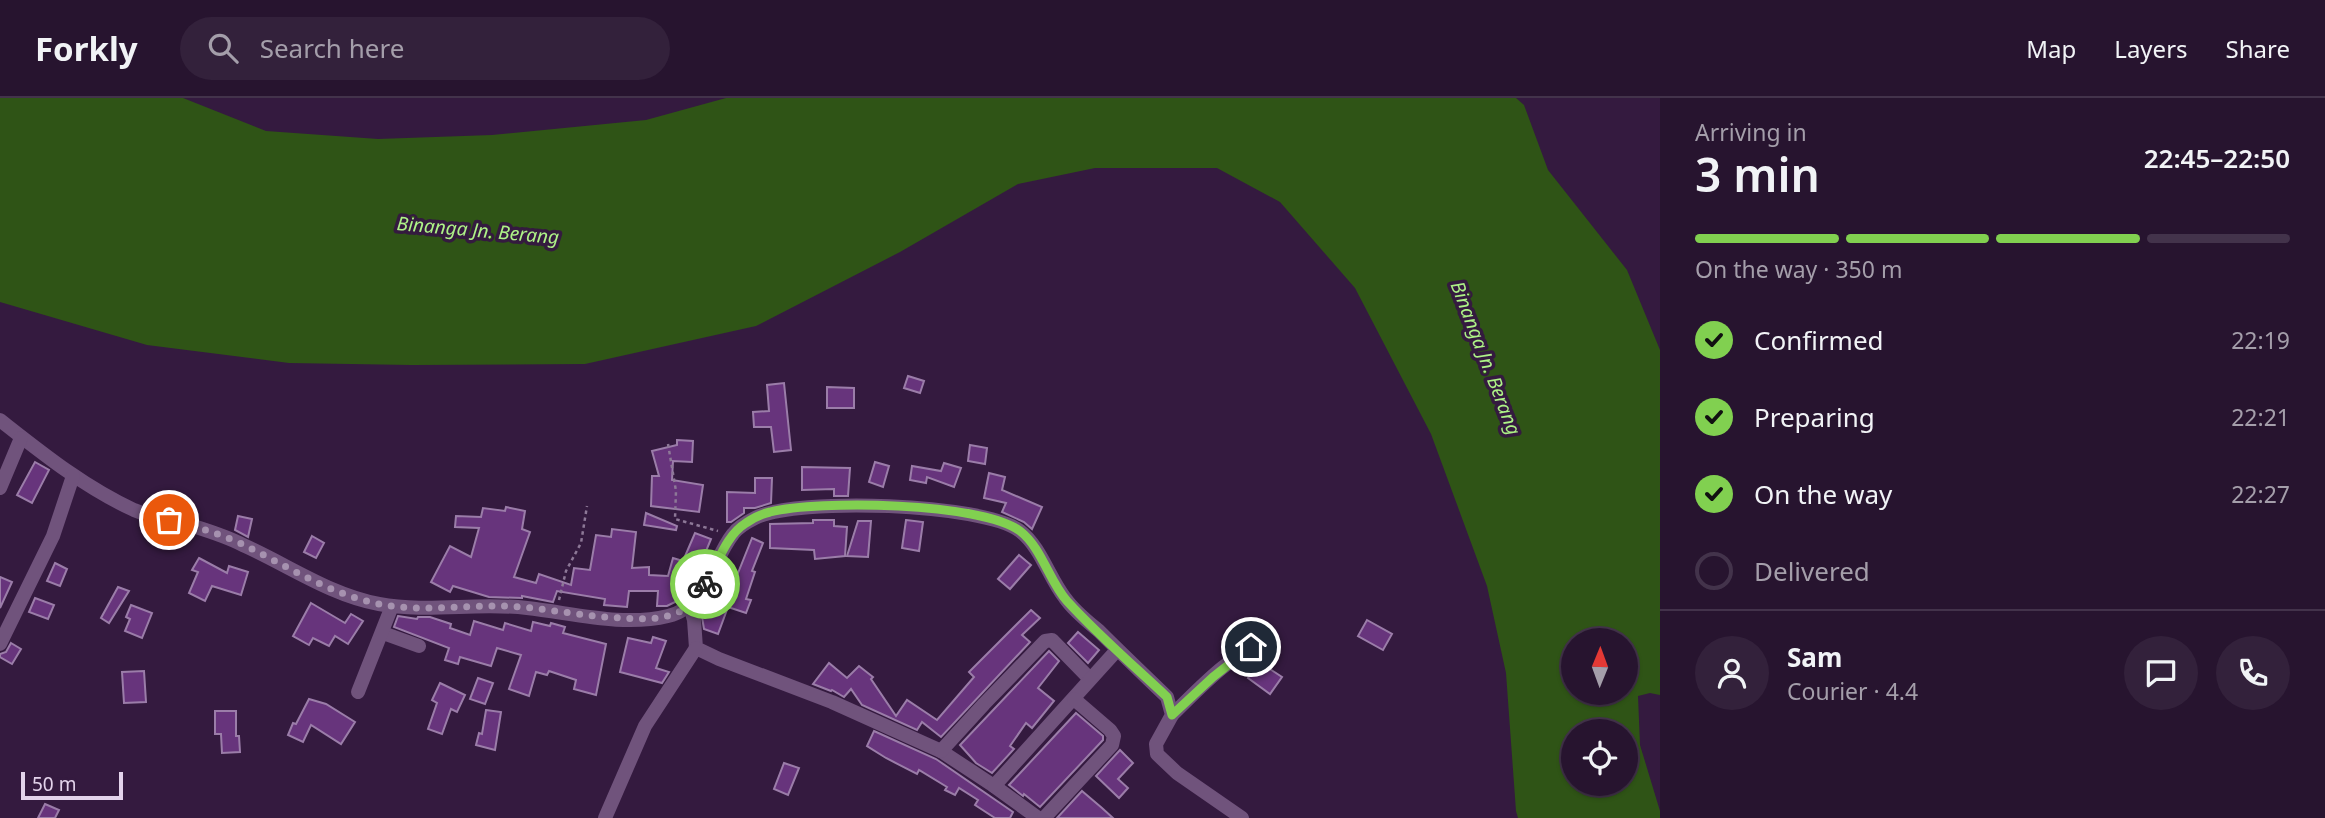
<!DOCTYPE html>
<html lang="en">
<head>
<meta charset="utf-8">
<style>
  :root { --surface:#27142f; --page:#33213b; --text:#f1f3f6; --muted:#a49eaa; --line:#43334b; --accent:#81d050 }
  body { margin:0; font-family:"Noto Sans",sans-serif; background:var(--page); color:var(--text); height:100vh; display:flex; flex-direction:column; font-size:26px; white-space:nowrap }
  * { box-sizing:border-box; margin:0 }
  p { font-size:23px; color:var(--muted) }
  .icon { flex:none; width:38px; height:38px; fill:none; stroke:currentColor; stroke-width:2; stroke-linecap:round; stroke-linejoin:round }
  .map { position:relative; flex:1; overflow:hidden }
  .panel { display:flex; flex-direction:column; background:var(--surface); width:665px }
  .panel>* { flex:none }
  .needle { width:46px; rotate:1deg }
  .tools { position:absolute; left:1561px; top:530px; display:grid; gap:14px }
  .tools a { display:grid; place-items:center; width:77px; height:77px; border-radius:50%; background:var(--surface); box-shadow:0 2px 5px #0004,0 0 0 2px var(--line); font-size:35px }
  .scale { position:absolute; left:21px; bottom:18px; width:102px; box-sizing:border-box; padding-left:7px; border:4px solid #e3d3eb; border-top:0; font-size:19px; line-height:24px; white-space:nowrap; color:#e3d3eb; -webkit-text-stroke:5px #341a3f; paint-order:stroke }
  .pin { position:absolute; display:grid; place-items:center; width:60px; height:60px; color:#fff; margin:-30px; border:4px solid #fff; border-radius:50%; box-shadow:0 2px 7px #0007 }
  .courier { position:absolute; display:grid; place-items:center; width:70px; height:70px; margin:-35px; border:5px solid #81d050; border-radius:50%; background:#fff; color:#222; box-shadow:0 2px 9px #0007 }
  .headline em { font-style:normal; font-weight:600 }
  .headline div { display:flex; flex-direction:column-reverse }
  .headline { display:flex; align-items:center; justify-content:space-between; height:119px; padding:0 35px }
  h1 { font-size:46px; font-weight:600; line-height:52px }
  .bar { display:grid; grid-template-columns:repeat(4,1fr); gap:10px 7px; align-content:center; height:84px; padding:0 35px }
  .bar i { height:9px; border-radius:5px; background:var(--line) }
  .bar .active { background:var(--accent) }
  .bar p { grid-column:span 4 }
  .line { display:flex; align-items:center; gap:18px; padding:0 35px; border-top:2px solid var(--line) }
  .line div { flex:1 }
  .round { display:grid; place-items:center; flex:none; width:74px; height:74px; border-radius:37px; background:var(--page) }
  ol { padding:0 35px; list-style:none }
  li { display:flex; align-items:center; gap:21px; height:77px }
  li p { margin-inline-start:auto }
  li .icon { padding:7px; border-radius:50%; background:var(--accent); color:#111; stroke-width:4 }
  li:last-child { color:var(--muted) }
  li i { width:38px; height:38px; border:4px solid var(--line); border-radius:50% }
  header { display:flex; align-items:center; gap:42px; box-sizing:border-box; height:98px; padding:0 35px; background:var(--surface); border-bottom:2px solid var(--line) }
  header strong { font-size:33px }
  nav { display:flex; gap:38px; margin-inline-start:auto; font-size:24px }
  .search { width:490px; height:63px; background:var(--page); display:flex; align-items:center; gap:18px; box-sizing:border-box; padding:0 24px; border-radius:38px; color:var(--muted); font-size:26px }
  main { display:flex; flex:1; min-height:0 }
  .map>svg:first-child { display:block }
</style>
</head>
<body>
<header>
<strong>Forkly</strong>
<div class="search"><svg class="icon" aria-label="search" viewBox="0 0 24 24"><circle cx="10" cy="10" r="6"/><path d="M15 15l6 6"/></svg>Search here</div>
<nav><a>Map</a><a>Layers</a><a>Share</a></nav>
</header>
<main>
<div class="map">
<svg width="1660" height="720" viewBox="0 0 1660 720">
  <rect width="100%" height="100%" fill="#341a3f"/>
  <path fill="#2f5416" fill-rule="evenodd" d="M0,0H183L266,33L378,41L492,37L646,22L726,0H1516L1524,7L1548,72L1627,172L1660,252V597L1650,595L1638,598L1640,647L1660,713V720H1518L1516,713L1506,575L1487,488L1431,336L1355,190L1280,104L1217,70H1095L1018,86L900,154L756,228L585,266L412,267L289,265L147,247L0,204ZM1573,542H1626V595H1573ZM1573,634H1626V686H1573Z"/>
  <g fill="#67347c" stroke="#9b7da9" stroke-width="2">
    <polygon points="908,278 924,283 920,295 904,290"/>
    <polygon points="784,285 791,352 774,354 771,329 754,329 753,314 769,313 767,287"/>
    <polygon points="827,289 854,290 854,310 827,310"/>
    <polygon points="677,342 693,343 692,364 673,363 672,382 703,387 699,414 651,408 652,378 659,378 652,353 677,347"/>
    <polygon points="970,347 987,350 985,366 968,363"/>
    <polygon points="35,364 49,372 32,405 17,397"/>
    <polygon points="875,364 889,368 883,389 869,384"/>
    <polygon points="944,365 961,370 954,389 927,379 926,385 910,382 912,368 941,373"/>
    <polygon points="802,369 850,370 848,398 834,398 834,391 802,392"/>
    <polygon points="989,375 1005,379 1002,392 1042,409 1032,431 1024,424 1002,414 1006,405 984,400"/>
    <polygon points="755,380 772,380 771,405 755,410 744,410 744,415 731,424 727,424 727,394 755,395"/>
    <polygon points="506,409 525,413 522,431 530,434 514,479 536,485 539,476 571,487 574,470 590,472 596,437 611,439 612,431 636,434 632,470 649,469 649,477 668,478 673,460 683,463 695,435 711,441 704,458 701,457 696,478 682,475 681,501 667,508 657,508 658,493 629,493 627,509 604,507 605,501 557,493 553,504 522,498 522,500 489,499 453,488 450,494 431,484 450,448 471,459 479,430 455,429 456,418 481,419 483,410 505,413"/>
    <polygon points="646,415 677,428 676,432 644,427"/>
    <polygon points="238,418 252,421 248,439 235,432"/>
    <polygon points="813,422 834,422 834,428 847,429 845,458 815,461 814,452 770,450 770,426 813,425"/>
    <polygon points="906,422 923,424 919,453 902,450"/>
    <polygon points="858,423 871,423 868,459 847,458"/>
    <polygon points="312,438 324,445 316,460 304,454"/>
    <polygon points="752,440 763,445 752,473 755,474 746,501 751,502 746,515 728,509 718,536 704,531 701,513 703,508 712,511 720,491 730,495"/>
    <polygon points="1019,457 1031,467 1010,491 998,481"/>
    <polygon points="199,460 227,475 229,468 248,474 241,497 212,488 205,503 189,495 198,474 192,472"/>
    <polygon points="55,465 67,471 60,488 47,483"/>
    <polygon points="0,479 12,484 0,510"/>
    <polygon points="118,489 129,493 109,525 101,520"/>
    <polygon points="35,500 54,507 48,521 29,514"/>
    <polygon points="311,505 345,525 351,516 363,523 348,546 335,538 329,548 313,540 309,547 293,538"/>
    <polygon points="131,507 152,515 142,540 125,533 130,521 126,519"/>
    <polygon points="1031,512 1040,520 1022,537 1030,544 941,639 922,624 917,632 862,607 851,591 844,599 832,592 831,593 813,586 829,565 847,580 859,568 873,579 871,581 896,618 907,602 937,622 974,579 969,574"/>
    <polygon points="398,518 417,521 418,519 430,519 451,526 450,530 470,537 474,523 503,532 505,525 531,533 533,524 550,528 551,525 565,529 563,535 606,546 596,597 574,591 576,582 549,573 547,577 536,574 529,598 509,591 521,557 497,550 491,568 460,559 458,566 445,562 449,550 394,529"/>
    <polygon points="1367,522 1392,536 1383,552 1358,538"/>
    <polygon points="1078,534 1099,552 1088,565 1068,545"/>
    <polygon points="653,539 666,543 656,570 669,574 662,585 620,574 628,540 651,545"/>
    <polygon points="11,545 21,551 12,566 0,559 0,556 6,554"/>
    <polygon points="1049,553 1059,563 1038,590 1054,603 1032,630 1026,625 1010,648 1014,651 992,675 976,665 960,647"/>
    <polygon points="1259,564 1282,579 1270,596 1248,580"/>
    <polygon points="144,573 146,604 124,605 122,574"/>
    <polygon points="478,580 493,585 485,606 470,601"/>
    <polygon points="440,585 465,597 457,614 451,611 442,636 428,631 437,605 432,602"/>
    <polygon points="309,601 326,606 355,624 341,646 311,627 303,644 288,637 293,625 296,626"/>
    <polygon points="486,612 501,614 495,652 476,647 479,635 482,636"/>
    <polygon points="215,613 236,613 236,638 239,638 240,654 222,655 221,636 215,636"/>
    <polygon points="1076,615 1103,638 1103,642 1040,709 1024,696 1023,698 1009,687"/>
    <polygon points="874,633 936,661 1013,714 1010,720 995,720 975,707 978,702 959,690 955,697 945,692 947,689 919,672 917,676 886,660 867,648"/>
    <polygon points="1120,652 1133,665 1118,681 1128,690 1119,700 1096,678"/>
    <polygon points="784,665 799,670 788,697 774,691"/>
    <polygon points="1082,693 1102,710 1113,720 1057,720"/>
    <polygon points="45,706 59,712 55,720 38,720"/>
  </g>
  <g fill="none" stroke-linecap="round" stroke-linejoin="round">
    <g stroke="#8d7897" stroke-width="2.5" stroke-dasharray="3.5 3.5" stroke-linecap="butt">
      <polyline points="668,346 676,393 675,421 718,433"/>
      <polyline points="559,502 566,473 581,445 587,408"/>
    </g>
    <g stroke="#70537c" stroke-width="14">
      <path d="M0,322C42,355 84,389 134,412C153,420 174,422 193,428C209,433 228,439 243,447C288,467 330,497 379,506C428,515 478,504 527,510C573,515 623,529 668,518C707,509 712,462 733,436C738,429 747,424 755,420C796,399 983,405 1020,433C1041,449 1049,480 1065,500C1074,513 1087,523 1099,533C1121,555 1144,577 1167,599L1172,617L1156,646L1157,656L1177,675L1242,720"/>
      <polyline points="0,390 21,340"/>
      <polyline points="690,508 694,522 696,550 719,561 832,604 941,653 994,688 1038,720"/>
      <polyline points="383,535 419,548"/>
      <polyline points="0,546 53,438 73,378"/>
      <polyline points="358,594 392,508"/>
      <path d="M1172,617C1200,590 1229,557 1266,544"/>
      <polyline points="941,653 984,606 1045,543 1052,542 1089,580"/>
      <polyline points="994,688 1117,552"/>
      <polyline points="605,720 645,628 696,550"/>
      <polyline points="1044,720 1112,647 1114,638 1110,632 1074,601"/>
    </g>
  </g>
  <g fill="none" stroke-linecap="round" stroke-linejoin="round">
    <path stroke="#a692af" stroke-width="7" stroke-dasharray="0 12.6" d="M169,422C194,428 221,436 244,447C287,468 328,495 375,505C416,515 460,507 502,508C543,509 583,519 623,520C639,521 656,522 671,517C689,512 695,500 705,486"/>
    <path stroke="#81d050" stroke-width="9" d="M705,486C718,466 725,438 746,425C753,420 761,416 770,414C818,402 981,404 1020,433C1042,450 1049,483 1067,503C1098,537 1134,568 1167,599L1172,617L1213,579L1251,549"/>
  </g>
  <g text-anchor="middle" stroke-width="7" stroke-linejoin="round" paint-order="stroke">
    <g font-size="19" font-style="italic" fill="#aef387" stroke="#341a3f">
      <text transform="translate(478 132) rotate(5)" y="7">Binanga Jn. Berang</text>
      <text transform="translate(1486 260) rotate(69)" y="7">Binanga Jn. Berang</text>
    </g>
  </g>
</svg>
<div class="tools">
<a><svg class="needle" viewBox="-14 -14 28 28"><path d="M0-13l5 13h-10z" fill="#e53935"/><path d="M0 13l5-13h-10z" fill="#a49eaa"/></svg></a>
<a><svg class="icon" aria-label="locate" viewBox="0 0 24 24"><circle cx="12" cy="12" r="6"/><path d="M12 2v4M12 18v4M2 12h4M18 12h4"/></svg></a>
</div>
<div class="scale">50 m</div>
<div class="pin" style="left:169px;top:422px;background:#ea580c"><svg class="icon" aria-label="bag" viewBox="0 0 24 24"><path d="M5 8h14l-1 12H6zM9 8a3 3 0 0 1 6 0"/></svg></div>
<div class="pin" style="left:1251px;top:549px;background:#1f2937"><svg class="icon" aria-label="home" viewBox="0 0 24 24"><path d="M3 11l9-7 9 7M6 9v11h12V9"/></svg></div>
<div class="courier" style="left:705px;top:486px"><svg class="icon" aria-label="bike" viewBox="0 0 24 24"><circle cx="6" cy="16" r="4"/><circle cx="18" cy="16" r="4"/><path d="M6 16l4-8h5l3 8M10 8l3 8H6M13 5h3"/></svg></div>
</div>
<section class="panel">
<div class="headline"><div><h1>3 min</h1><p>Arriving in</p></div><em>22:45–22:50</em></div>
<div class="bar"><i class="active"></i><i class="active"></i><i class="active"></i><i></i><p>On the way · 350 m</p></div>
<ol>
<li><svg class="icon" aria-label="check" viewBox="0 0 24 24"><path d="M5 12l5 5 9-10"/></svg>Confirmed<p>22:19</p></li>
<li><svg class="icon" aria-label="check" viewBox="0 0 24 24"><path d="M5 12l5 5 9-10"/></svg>Preparing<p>22:21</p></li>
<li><svg class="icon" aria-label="check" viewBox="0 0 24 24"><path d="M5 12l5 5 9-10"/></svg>On the way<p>22:27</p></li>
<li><i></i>Delivered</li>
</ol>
<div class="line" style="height:126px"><a class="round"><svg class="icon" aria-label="person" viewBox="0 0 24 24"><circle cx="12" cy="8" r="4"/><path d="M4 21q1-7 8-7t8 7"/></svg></a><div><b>Sam</b><p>Courier · 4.4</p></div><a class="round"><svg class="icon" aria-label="chat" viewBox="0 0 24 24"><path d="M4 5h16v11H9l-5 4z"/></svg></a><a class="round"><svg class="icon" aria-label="phone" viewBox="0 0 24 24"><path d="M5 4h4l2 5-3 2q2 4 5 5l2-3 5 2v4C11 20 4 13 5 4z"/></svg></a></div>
</section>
</main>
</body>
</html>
